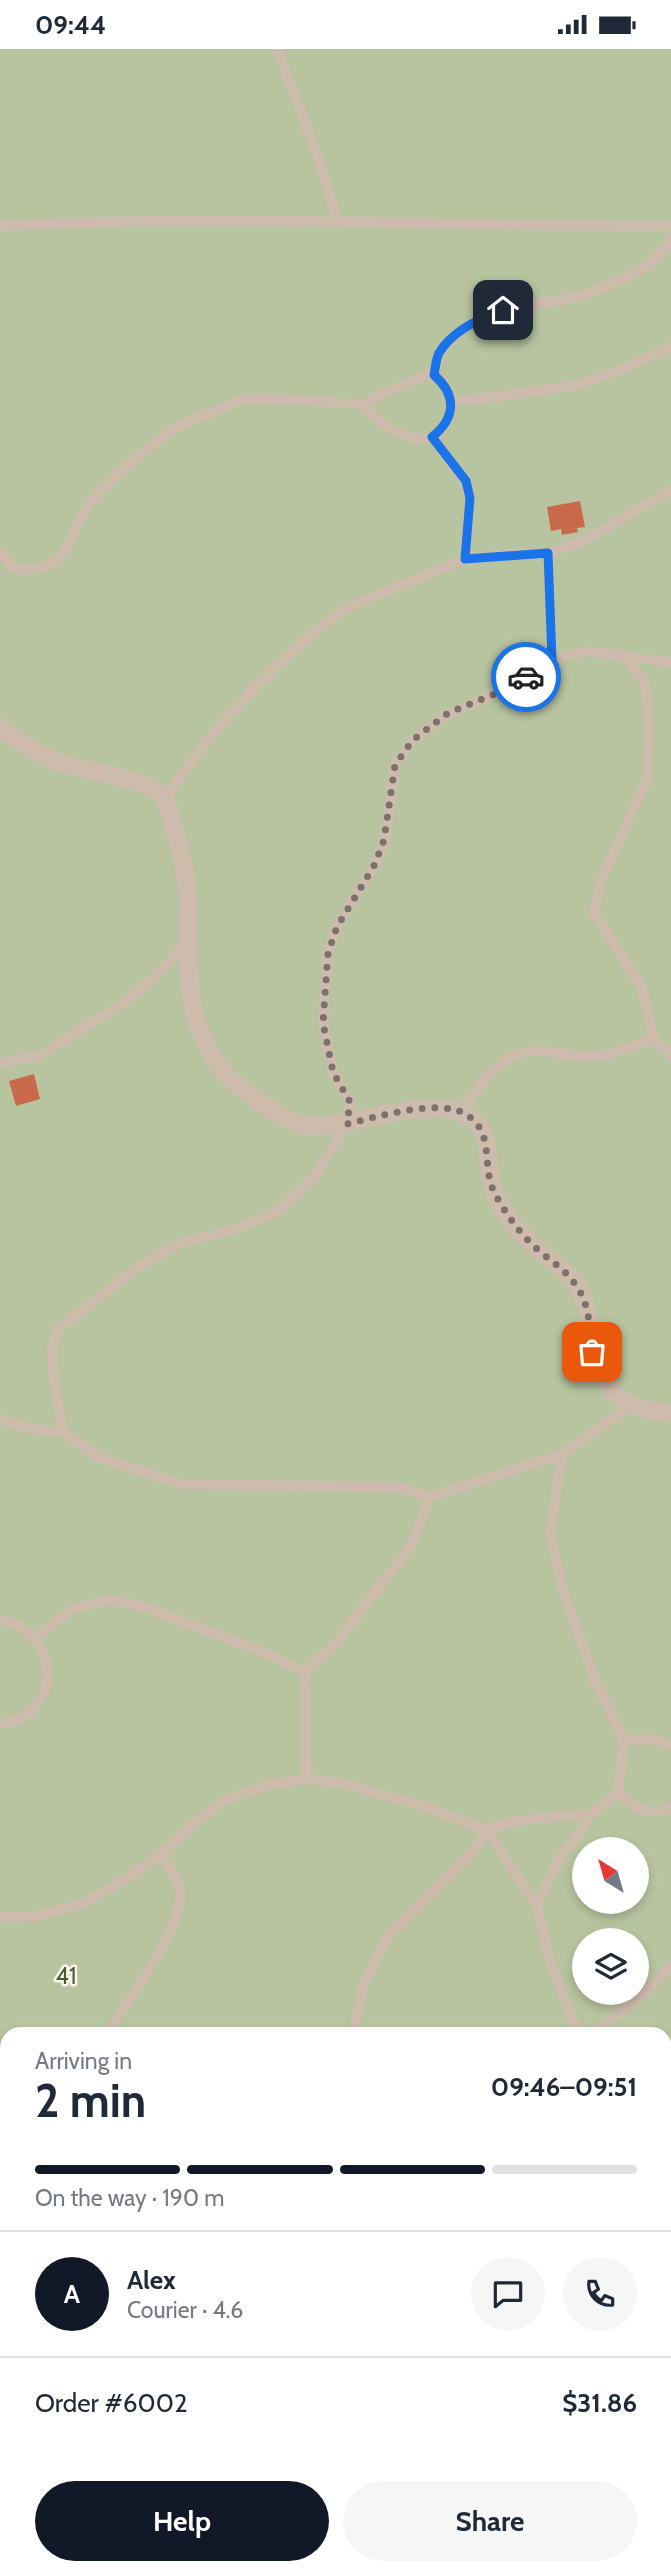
<!DOCTYPE html>
<html lang="en">
<head>
<meta charset="utf-8">
<style>
  :root { --surface:#fff; --page:#f6f6f7; --text:#1f2937; --muted:#747a83; --line:#e0e1e3; --accent:#111827 }
  body { margin:0; font-family:Cabin,sans-serif; background:var(--page); color:var(--text); height:100vh; display:flex; flex-direction:column; font-size:26px; white-space:nowrap }
  * { box-sizing:border-box; margin:0 }
  p { font-size:23px; color:var(--muted) }
  .icon { flex:none; width:38px; height:38px; fill:none; stroke:currentColor; stroke-width:2; stroke-linecap:round; stroke-linejoin:round }
  .map { position:relative; flex:1; overflow:hidden }
  .panel { position:absolute; left:0px; top:1978px; width:672px; height:548px; display:flex; flex-direction:column; background:var(--surface); border-radius:21px 21px 0 0; box-shadow:0 4px 10px #0003 }
  .panel>* { flex:none }
  .needle { width:46px; rotate:323deg }
  .fabs { position:absolute; left:572px; top:1788px; display:grid; gap:14px }
  .fabs a { display:grid; place-items:center; width:77px; height:77px; border-radius:50%; background:var(--surface); box-shadow:0 4px 10px #0003; font-size:35px }
  .pin { position:absolute; display:grid; place-items:center; width:60px; height:60px; color:#fff; margin:-30px; border-radius:14px; box-shadow:0 4px 10px #0006 }
  .courier { position:absolute; display:grid; place-items:center; width:70px; height:70px; margin:-35px; border:5px solid #1a73e8; border-radius:50%; background:#fff; color:#222; box-shadow:0 2px 9px #0007 }
  .overview em { font-style:normal; font-weight:800 }
  .overview div { display:flex; flex-direction:column-reverse }
  .overview { display:flex; align-items:center; justify-content:space-between; height:119px; padding:0 35px }
  h1 { font-size:46px; font-weight:800; line-height:52px }
  .bar { display:grid; grid-template-columns:repeat(4,1fr); gap:10px 7px; align-content:center; height:84px; padding:0 35px }
  .bar i { height:9px; border-radius:5px; background:var(--line) }
  .bar .active { background:var(--accent) }
  .bar p { grid-column:span 4 }
  .line { display:flex; align-items:center; gap:18px; padding:0 35px; border-top:2px solid var(--line) }
  .line div { flex:1 }
  .round { display:grid; place-items:center; flex:none; width:74px; height:74px; border-radius:37px; background:var(--page) }
  .cta { display:flex; gap:14px; margin-top:auto; padding:14px 35px }
  .cta a { flex:1; height:80px; border-radius:42px; background:var(--accent); color:#fff; font-size:28px; font-weight:800; line-height:80px; text-align:center }
  .cta a+a { background:var(--page); color:var(--text) }
  .status { display:flex; justify-content:space-between; align-items:center; height:49px; padding:0 35px; background:var(--surface); direction:ltr }
  .status svg { height:19px; fill:currentColor }
  .map>svg:first-child { display:block }
</style>
</head>
<body>
<div class="status"><b>09:44</b><svg viewBox="0 0 49 12"><path d="M0 12V9h3v3zM5 12V6h3v6zM10 12V3h3v9zM15 12V0h3v12zM26 1h20v11H26zM47 4h2v5h-2z"/></svg></div>
<div class="map">
<svg width="671" height="2524" viewBox="0 0 671 2524">
  <rect width="100%" height="100%" fill="#f4ebe1"/>
  <path fill="#b8c4a0" fill-rule="evenodd" d="M0,0H671V2524H0ZM584,1801H637V1853H584ZM584,1892H637V1944H584ZM7,1984H665V2518H7Z"/>
  <g fill="#7fb0b2">
    <polygon points="671,2026 671,2349 665,2342 665,2042"/>
    <polygon points="500,2518 556,2518 557,2524 498,2524"/>
  </g>
  <g fill="#c8694b">
    <polygon points="580,452 585,478 577,479 578,483 562,486 561,480 551,482 547,458"/>
    <polygon points="34,1025 40,1050 16,1057 9,1032"/>
  </g>
  <g fill="none" stroke-linecap="round" stroke-linejoin="round">
    <g stroke="#cdbbac" stroke-width="10">
      <polyline points="277,0 319,110 337,171"/>
      <path d="M0,177C224,164 447,178 671,177"/>
      <polyline points="434,326 439,305 454,288 478,269 503,261 579,248 617,233 647,217 668,196 671,189"/>
      <polyline points="452,351 467,351 574,337 618,322 671,298"/>
      <polyline points="432,388 465,432 470,449 465,510"/>
      <path d="M0,502C3,506 6,512 9,515C22,525 49,520 59,509C70,499 79,468 90,454C111,428 146,399 174,380C190,370 210,364 228,357C232,355 237,351 242,350C252,348 357,353 364,357C367,359 368,363 371,365C382,376 407,391 423,390C455,390 462,329 428,325L373,349L364,357"/>
      <polyline points="548,504 552,611"/>
      <polyline points="625,609 644,631 649,666 648,728 601,832 594,864 641,936 654,990 671,1006"/>
      <polyline points="165,748 216,681 254,639 304,591 346,559 465,510 506,505 548,504 582,493 671,441"/>
      <polyline points="0,1014 39,1007 123,954 156,927 187,892"/>
      <path d="M462,1063C480,1036 501,1001 538,1002C558,1002 577,1009 597,1007C616,1005 636,996 654,990"/>
      <polyline points="0,1370 26,1379 63,1383 101,1409 182,1435 399,1438 430,1448 562,1405 632,1356"/>
      <polyline points="63,1383 53,1324 52,1298 59,1279 138,1218 180,1194 236,1180 278,1162 317,1125 347,1075 350,1053 333,1023 323,974 328,904 337,878 375,815 385,791 395,716 413,691 448,665 510,639 552,611 586,602 671,613"/>
      <path d="M0,1570C65,1584 61,1670 0,1675"/>
      <polyline points="35,1589 72,1560 108,1551 142,1557 263,1603 305,1623"/>
      <polyline points="624,1691 654,1690 671,1696"/>
      <polyline points="306,1730 305,1623 336,1594 411,1497 430,1448"/>
      <path d="M618,1744C633,1757 651,1770 671,1758"/>
      <polyline points="537,1856 559,1810 579,1785 590,1766"/>
      <polyline points="0,1868 38,1867 84,1854 127,1829 160,1806 196,1772 227,1750 269,1736 306,1730 341,1734 426,1758 487,1781 537,1856 549,1909 578,1984"/>
      <path d="M108,1984C127,1952 187,1874 180,1839C178,1828 166,1815 160,1806"/>
      <polyline points="353,1984 364,1934 389,1886 475,1800 487,1781 511,1773 558,1767 590,1766 618,1744 624,1691 597,1636 563,1542 550,1485 562,1405"/>
      <polyline points="593,1984 636,1951 671,1917"/>
      <polyline points="0,2232 7,2225"/>
      <polyline points="665,2381 671,2382"/>
      <polyline points="665,2405 671,2399"/>
      <polyline points="84,2518 85,2524"/>
      <polyline points="341,2518 342,2524"/>
      <polyline points="63,2524 66,2518"/>
      <polyline points="636,2524 637,2518"/>
    </g>
    <path stroke="#cdbbac" stroke-width="18" d="M0,678C20,692 38,708 62,714C101,726 130,724 165,748C174,778 185,810 187,841C193,908 177,960 221,1019C233,1036 287,1075 308,1077C354,1080 442,1038 477,1074C492,1090 486,1119 493,1140C500,1161 520,1184 536,1199C551,1213 572,1224 581,1243C597,1278 585,1317 617,1346C631,1360 652,1362 671,1364"/>
  </g>
  <g fill="none" stroke-linecap="round" stroke-linejoin="round">
    <path stroke="#7c716b" stroke-width="7" stroke-dasharray="0 12.6" d="M526,628L510,639L448,664L413,691L395,716L384,791L375,815L337,878L328,904L323,974L333,1023L350,1053L347,1075C375,1068 438,1050 463,1064C497,1081 480,1117 495,1145C506,1165 520,1185 537,1200C552,1213 569,1223 579,1241C590,1259 590,1283 592,1303"/>
    <path stroke="#1a73e8" stroke-width="9" d="M503,261C480,269 452,282 439,304C436,310 435,320 434,326C457,346 456,369 432,388L466,432L470,449L465,510L548,504L552,611L526,628"/>
  </g>
  <g text-anchor="middle" stroke-width="5" stroke-linejoin="round" paint-order="stroke">
    <g font-size="23" fill="#4a5a2e" stroke="#fbf5ee">
      <text x="66" y="1935">41</text>
    </g>
  </g>
</svg>
<div class="fabs">
<a><svg class="needle" viewBox="-14 -14 28 28"><path d="M0-13l5 13h-10z" fill="#e53935"/><path d="M0 13l5-13h-10z" fill="#747a83"/></svg></a>
<a><svg class="icon" aria-label="layers" viewBox="0 0 24 24"><path d="M12 4l9 5-9 5-9-5zM3 14l9 5 9-5"/></svg></a>
</div>
<div class="pin" style="left:592px;top:1303px;background:#ea580c"><svg class="icon" aria-label="bag" viewBox="0 0 24 24"><path d="M5 8h14l-1 12H6zM9 8a3 3 0 0 1 6 0"/></svg></div>
<div class="pin" style="left:503px;top:261px;background:#1f2937"><svg class="icon" aria-label="home" viewBox="0 0 24 24"><path d="M3 11l9-7 9 7M6 9v11h12V9"/></svg></div>
<div class="courier" style="left:526px;top:628px"><svg class="icon" aria-label="car" viewBox="0 0 24 24"><path d="M5 17H2v-5l4-1 3-4h7l3 4 3 1v5h-3M9 17h6M6 11h13"/><circle cx="7" cy="17" r="2"/><circle cx="17" cy="17" r="2"/></svg></div>
<section class="panel">
<div class="overview"><div><h1>2 min</h1><p>Arriving in</p></div><em>09:46–09:51</em></div>
<div class="bar"><i class="active"></i><i class="active"></i><i class="active"></i><i></i><p>On the way · 190 m</p></div>
<div class="line" style="height:126px"><b class="round" style="background:var(--accent);color:#fff">A</b><div><b>Alex</b><p>Courier · 4.6</p></div><a class="round"><svg class="icon" aria-label="chat" viewBox="0 0 24 24"><path d="M4 5h16v11H9l-5 4z"/></svg></a><a class="round"><svg class="icon" aria-label="phone" viewBox="0 0 24 24"><path d="M5 4h4l2 5-3 2q2 4 5 5l2-3 5 2v4C11 20 4 13 5 4z"/></svg></a></div>
<div class="line" style="height:91px"><div>Order #6002</div><b>$31.86</b></div>
<div class="cta"><a>Help</a><a>Share</a></div>
</section>
</div>
</body>
</html>
